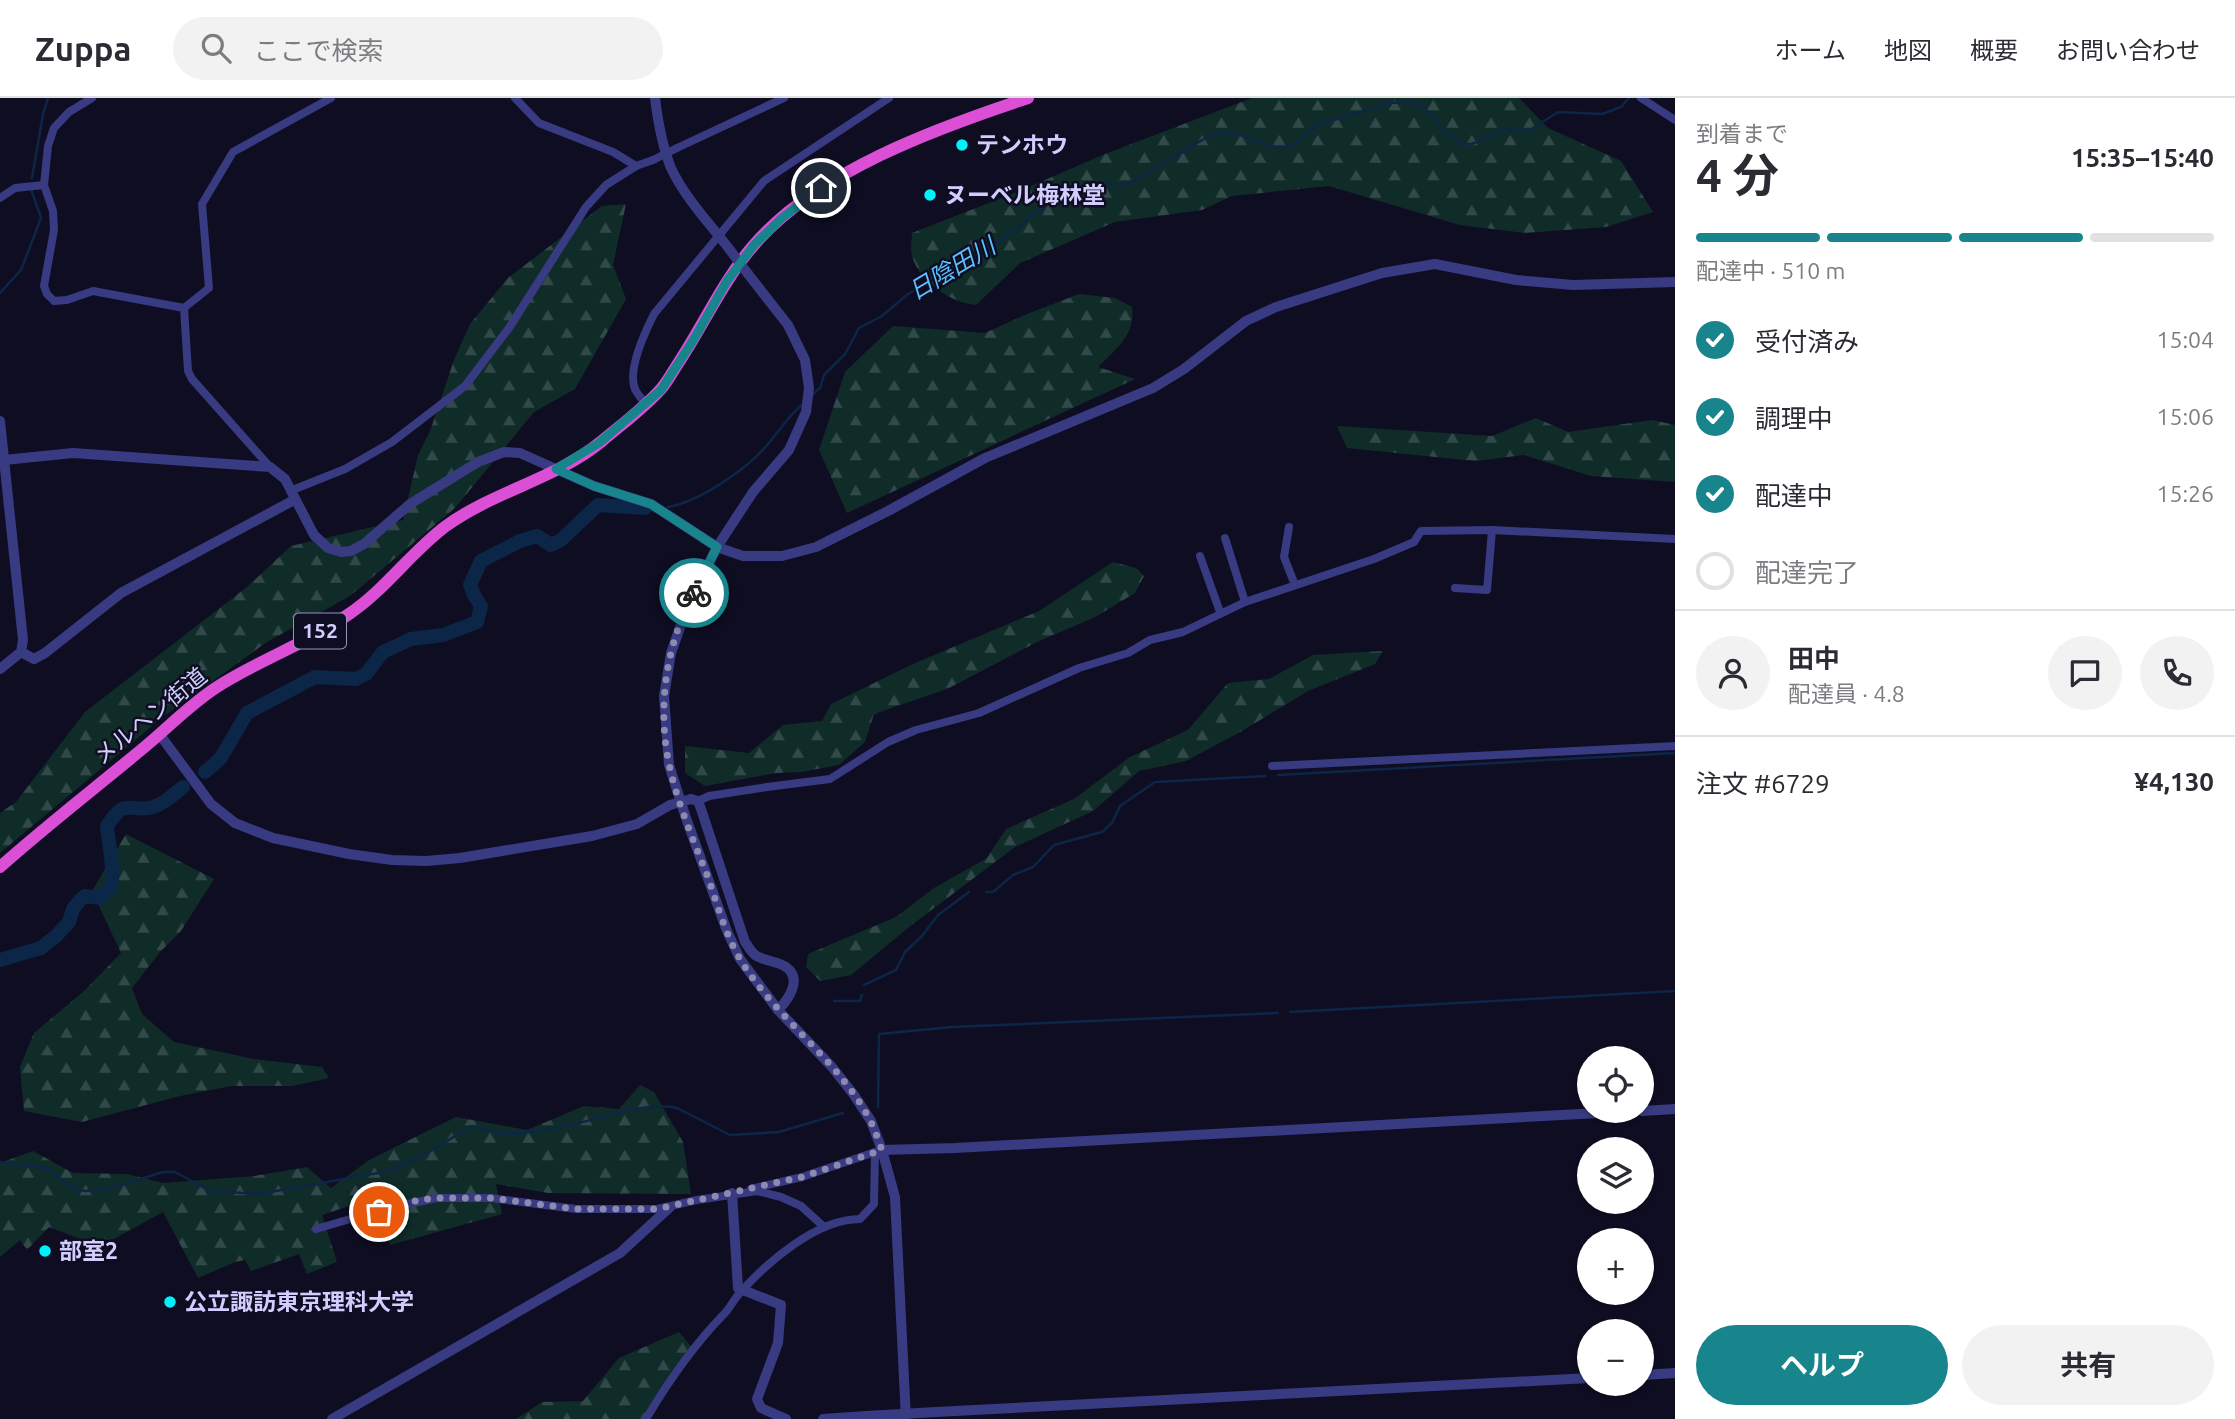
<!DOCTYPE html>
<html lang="ja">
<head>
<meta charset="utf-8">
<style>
  :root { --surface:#fff; --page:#f2f2f3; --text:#2b2b33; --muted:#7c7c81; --line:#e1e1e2; --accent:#18848c }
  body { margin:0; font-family:Ubuntu,"Noto Sans JP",sans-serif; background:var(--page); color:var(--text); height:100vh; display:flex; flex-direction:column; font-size:26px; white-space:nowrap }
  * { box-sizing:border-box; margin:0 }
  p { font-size:23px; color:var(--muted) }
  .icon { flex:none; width:38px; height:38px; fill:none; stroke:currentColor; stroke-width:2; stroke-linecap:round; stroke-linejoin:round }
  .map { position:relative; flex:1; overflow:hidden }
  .details { display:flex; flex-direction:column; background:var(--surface); width:560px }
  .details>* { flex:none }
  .fabs { position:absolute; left:1577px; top:948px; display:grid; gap:14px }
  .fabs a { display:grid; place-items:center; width:77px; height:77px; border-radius:50%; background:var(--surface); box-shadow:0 2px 5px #0004; font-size:35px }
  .pin { position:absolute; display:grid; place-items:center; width:60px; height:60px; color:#fff; margin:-30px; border:4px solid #fff; border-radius:50%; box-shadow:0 2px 7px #0007 }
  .courier { position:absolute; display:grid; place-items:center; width:70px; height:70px; margin:-35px; border:5px solid #18848c; border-radius:50%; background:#fff; color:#222; box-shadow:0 2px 9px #0007 }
  .summary em { font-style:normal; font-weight:700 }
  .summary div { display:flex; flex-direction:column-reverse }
  .summary { display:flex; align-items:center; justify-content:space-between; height:119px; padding:0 21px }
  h1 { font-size:46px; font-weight:700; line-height:52px }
  .bar { display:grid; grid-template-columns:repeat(4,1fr); gap:10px 7px; align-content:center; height:84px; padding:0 21px }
  .bar i { height:9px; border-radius:5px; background:var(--line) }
  .bar .on { background:var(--accent) }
  .bar p { grid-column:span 4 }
  .line { display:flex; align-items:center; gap:18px; padding:0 21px; border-top:2px solid var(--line) }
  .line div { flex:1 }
  .round { display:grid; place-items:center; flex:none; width:74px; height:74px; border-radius:37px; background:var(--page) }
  ol { padding:0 21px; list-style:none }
  li { display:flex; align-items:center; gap:21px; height:77px }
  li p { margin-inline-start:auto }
  li .icon { padding:7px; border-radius:50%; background:var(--accent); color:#fff; stroke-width:4 }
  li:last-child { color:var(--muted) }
  li i { width:38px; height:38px; border:4px solid var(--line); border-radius:50% }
  .primary-button { display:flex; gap:14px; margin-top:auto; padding:14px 21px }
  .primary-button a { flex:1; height:80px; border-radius:42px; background:var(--accent); color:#fff; font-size:28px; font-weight:700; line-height:80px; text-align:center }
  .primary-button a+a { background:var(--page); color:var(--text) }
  header { display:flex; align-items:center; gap:42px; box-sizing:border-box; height:98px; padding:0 35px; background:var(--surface); border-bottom:2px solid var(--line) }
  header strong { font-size:33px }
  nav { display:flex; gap:38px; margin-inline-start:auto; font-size:24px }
  .search { width:490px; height:63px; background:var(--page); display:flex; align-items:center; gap:18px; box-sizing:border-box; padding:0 24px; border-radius:38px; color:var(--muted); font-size:26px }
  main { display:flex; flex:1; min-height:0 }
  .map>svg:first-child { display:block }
</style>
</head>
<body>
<header>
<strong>Zuppa</strong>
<div class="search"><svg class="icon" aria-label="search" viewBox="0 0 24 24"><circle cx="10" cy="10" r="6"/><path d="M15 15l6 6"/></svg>ここで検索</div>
<nav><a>ホーム</a><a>地図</a><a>概要</a><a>お問い合わせ</a></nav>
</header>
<main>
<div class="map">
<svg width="1675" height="1321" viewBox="0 0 1675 1321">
  <defs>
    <pattern id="forest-firs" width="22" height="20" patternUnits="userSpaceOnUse" patternTransform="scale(1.75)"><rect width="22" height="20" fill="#102c29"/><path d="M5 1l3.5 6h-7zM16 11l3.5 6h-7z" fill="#324949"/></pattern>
  </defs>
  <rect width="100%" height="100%" fill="#0f0d22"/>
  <g fill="url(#forest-firs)">
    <path d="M1252,0H1519L1548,30L1621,63L1653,114L1606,129L1525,135L1460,127L1329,88L1232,98L1202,112L1115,124L1020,165L976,207C950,204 920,185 912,158C910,151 912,142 912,135L1017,94L1105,56Z"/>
    <polygon points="626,106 613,167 626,201 575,291 534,314 455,410 350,498 267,544 164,618 0,755 0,715 16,704 85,614 247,489 291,448 403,422 418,357 430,333 454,262 470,226 508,180 602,108"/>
    <path d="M1079,196L1115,200L1132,209C1136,237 1115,252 1098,269L1135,281L847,415L819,352L845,274L893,228L985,235L1027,216Z"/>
    <polygon points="1536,320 1568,334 1652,322 1675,327 1675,384 1591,378 1524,357 1475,363 1347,350 1337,328 1492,338"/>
    <polygon points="1113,464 1136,470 1144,478 1135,495 1095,519 1037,544 947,591 874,616 865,644 839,667 801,674 776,675 705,688 685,675 685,648 749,655 783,627 822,623 831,606 913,566 1039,513"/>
    <polygon points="1383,553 1375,566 1308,593 1242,633 1186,663 1139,673 1093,713 1015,749 909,829 851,877 820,883 806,869 808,856 896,819 934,790 987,760 1006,731 1074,701 1130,659 1188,632 1228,585 1269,581 1313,557"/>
    <polygon points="126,736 214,781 181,833 160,854 132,890 142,916 174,944 254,961 322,969 329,980 292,988 231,988 180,998 82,1024 24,1013 20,969 34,935 83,894 121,855 92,793"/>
    <polygon points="640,987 654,994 683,1044 691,1096 548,1095 496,1086 502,1116 390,1147 370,1101 322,1117 337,1164 307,1176 299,1156 251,1173 245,1162 235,1164 198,1180 163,1114 114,1141 88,1144 49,1129 27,1152 20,1142 0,1159 0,1065 33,1053 73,1075 127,1076 163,1085 254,1078 307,1069 331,1090 369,1062 456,1019 527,1032 584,1008 619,1011"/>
    <polygon points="679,1234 694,1252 643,1321 516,1321 542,1304 583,1303 619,1260"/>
  </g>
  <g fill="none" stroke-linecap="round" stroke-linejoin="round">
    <g stroke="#0c2647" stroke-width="2.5">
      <polyline points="32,80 43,16 48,0"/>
      <polyline points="0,195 21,172 41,120 31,91"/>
      <path d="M811,298L820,290L824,277L845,256L859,230L882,218L908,196L950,172L962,170L977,161L1048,105L1075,90L1092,85L1124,87L1136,82L1209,38C1242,28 1246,44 1274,49C1279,50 1286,49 1291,49L1317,27L1391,5L1410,4L1418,6L1426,12L1447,36L1461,46H1472L1504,31L1527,34L1558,14L1602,16L1621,9L1629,0"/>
      <path d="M668,409C701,403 747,371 768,346C780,332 789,317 804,305"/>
      <polyline points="1278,677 1675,655"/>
      <polyline points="986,794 993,794 1013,777 1033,769 1054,747 1102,734 1112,725 1120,708 1155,684 1266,678"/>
      <polyline points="864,887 896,872 905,854 922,838 938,817 969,794"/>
      <polyline points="834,903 860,903 862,897"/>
      <polyline points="1290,914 1675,893"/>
      <polyline points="878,1009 879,936 952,929 1278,915"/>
      <path d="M0,1064L47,1070L73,1090L85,1093L109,1091L163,1074H175L210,1093L259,1096L389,1073L422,1058L472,1028C481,1029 489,1034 498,1035C511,1037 532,1034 545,1032C583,1028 643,1001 677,1010L730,1037L779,1034L843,1015"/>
    </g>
    <g stroke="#0c2647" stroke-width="14">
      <polyline points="205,674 220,661 247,615 315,579 356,581 366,576 383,554 411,541 443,537 477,524 481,508 474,497 470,487 481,463 520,443 537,438 551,447 561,442 598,407 645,410"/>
      <path d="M0,862L41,850L56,838L69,824L73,811L80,802L85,798L100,800C103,797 106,795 109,792C117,780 108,743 107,728C126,700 125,713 149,710C162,708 173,697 183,689"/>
    </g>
    <g stroke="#383a82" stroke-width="8">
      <polyline points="92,0 69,14 54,30 48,48 44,87 53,113 54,132 44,188 47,196 54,203 67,202 93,193 184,210 188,273 192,281 270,369"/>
      <polyline points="515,0 539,25 613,54 636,68"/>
      <polyline points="1641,0 1675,22"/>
      <polyline points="677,50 784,0"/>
      <polyline points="0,100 15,90 44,87"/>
      <polyline points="184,210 209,190 202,106 233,54 331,0"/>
      <path d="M645,305C642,301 637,296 635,291C627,272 645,234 654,216L764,83L889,0"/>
      <polyline points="290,393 345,371 392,344 465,288 509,230 586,109 606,87 636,68 653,62"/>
      <polyline points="1289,429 1284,459 1295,487"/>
      <polyline points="1225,440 1245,504"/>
      <polyline points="1200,458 1220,514"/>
      <polyline points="1455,490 1487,492 1492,432"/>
      <polyline points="1272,668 1675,648"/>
      <polyline points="698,703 709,698 767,689 830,681 888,644 916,632 979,615 1079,570 1128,555 1150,542 1183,534 1245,504 1374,461 1414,444 1421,433 1492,432 1675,441"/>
      <polyline points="751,1091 802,1079 875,1054"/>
      <polyline points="316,1131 388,1110 437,1100 491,1100 576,1111 657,1111 697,1102 757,1093 781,1099 801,1108 823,1128"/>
      <path d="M646,1321C668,1284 693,1248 723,1217C730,1211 733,1202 739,1196C767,1164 817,1121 860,1121L874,1106L875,1054L882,1052"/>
    </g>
    <g stroke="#383a82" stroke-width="10">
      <path d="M655,0C658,24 662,48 671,70C685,100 710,126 730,152"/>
      <polyline points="748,176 788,227 805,262 809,290 806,314 789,352 753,394 717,449 688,507 671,555 664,598 669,667 686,720 727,833 740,861 778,912 832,969 854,997 871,1023 882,1052 895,1099 906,1321"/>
      <polyline points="0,323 23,542 21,554 0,571"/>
      <polyline points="4,362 73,355 270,369 285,381 314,437 328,450 341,454 351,453 364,446 410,406 478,364 504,354 520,355 594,388 651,406 717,449 743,458 782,458 816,449 888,413 985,360 1153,290 1184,271 1246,223 1276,209 1382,175 1435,166 1516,182 1573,187 1675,184"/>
      <polyline points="21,554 34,561 45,555 121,495 294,402"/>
      <polyline points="160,637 211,706 235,725 273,740 349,756 392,762 426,763 460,760 592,738 637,726 670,707"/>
      <path d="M691,701L698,703L701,711L745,844C748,848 751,854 755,857C764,863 777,863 786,869C803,881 788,902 778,912"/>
      <polyline points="1642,1013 1675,1011"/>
      <polyline points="882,1052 955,1050 1636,1013"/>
      <polyline points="732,1095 738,1190 781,1207 778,1245 757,1301 761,1310 786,1321"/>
      <polyline points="1642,1277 1675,1275"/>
      <polyline points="936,1314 1589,1280"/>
      <polyline points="332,1321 620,1155 670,1109"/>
      <polyline points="823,1321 866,1318"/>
    </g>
    <path stroke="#da4fd6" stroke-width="12" d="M0,769C46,728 94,691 141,652C167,631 189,607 217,589C259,562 308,545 349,516C386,491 411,454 446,428C494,393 556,381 602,343C621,327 644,310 661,291C668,283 673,273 679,264C704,226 723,183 753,148C817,73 937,30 1028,0"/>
    <polyline stroke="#383a82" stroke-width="8" points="653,62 677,50"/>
    <g stroke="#383a82" stroke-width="10">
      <polyline points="730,152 748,176"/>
      <polyline points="670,707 691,701"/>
      <polyline points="866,1318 936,1314"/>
    </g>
  </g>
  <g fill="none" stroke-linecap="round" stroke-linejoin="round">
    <path stroke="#8d8ab2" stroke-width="7" stroke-dasharray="0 12.6" d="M379,1114L418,1102L437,1100H491L576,1111H657L802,1079L882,1052C878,1042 875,1032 870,1022C838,961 776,921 740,861C725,836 717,805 707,777C693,741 677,704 669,666C657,609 666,546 694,495"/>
    <polyline stroke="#18848c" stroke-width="9" points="694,495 717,449 651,406 594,388 556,371 599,345 661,292 694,241 727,183 754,147 782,120 821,90"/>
  </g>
  <g fill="#00f1f9" stroke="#0f0d22" stroke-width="2.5">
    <circle cx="962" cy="47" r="7"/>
    <circle cx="930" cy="97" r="7"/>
    <circle cx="45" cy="1153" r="7"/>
    <circle cx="170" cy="1204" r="7"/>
  </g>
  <g text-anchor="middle" stroke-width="5" stroke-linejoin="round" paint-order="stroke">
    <rect fill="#0f0d22" stroke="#9794bd" stroke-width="2" x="294" y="515.5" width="52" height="35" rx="5"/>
    <g font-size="21" font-weight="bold" fill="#d1ceff">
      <text x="320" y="540">152</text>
    </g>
    <g font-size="23" font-weight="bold" fill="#d1ceff" stroke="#0f0d22" text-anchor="start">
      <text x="976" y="55">テンホウ</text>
      <text x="944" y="105">ヌーベル梅林堂</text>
      <text x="59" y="1161">部室2</text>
      <text x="184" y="1212">公立諏訪東京理科大学</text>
    </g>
    <g font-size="23" fill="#d1ceff" stroke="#0f0d22">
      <text transform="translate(150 618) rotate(-39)" y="8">メルヘン街道</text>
    </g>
    <g font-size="24" font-style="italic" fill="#5cbfff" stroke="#0f0d22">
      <text transform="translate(952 171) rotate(-31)" y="8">日陰田川</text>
    </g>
  </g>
</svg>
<div class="fabs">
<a><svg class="icon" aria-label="locate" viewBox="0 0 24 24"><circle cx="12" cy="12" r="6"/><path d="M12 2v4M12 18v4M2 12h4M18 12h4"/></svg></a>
<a><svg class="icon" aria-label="layers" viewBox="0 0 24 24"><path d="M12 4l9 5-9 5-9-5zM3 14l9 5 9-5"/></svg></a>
<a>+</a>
<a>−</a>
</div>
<div class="pin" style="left:379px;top:1114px;background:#ea580c"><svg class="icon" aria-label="bag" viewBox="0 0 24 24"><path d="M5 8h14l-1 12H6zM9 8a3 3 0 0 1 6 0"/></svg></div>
<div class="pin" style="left:821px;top:90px;background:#1f2937"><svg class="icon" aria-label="home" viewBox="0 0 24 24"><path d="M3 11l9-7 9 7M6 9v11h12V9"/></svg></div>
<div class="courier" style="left:694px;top:495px"><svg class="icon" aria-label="bike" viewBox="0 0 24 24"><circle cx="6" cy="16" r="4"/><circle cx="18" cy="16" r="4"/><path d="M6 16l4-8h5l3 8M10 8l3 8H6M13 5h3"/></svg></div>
</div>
<section class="details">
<div class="summary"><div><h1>4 分</h1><p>到着まで</p></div><em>15:35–15:40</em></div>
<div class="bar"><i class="on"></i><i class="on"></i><i class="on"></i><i></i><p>配達中 · 510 m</p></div>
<ol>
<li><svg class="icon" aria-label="check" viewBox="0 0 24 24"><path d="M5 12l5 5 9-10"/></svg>受付済み<p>15:04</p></li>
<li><svg class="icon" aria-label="check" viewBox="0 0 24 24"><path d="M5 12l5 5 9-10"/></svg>調理中<p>15:06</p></li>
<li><svg class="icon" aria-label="check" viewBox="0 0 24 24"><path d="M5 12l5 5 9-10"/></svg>配達中<p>15:26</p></li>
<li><i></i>配達完了</li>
</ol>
<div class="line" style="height:126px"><a class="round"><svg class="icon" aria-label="person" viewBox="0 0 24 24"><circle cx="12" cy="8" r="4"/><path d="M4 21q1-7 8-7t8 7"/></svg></a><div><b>田中</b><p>配達員 · 4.8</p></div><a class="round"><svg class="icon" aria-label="chat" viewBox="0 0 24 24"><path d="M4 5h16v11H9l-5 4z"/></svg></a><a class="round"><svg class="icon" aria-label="phone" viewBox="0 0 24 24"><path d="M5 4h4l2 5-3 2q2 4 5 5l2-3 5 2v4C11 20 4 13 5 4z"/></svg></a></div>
<div class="line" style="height:91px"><div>注文 #6729</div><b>¥4,130</b></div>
<div class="primary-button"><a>ヘルプ</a><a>共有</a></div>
</section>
</main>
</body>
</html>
